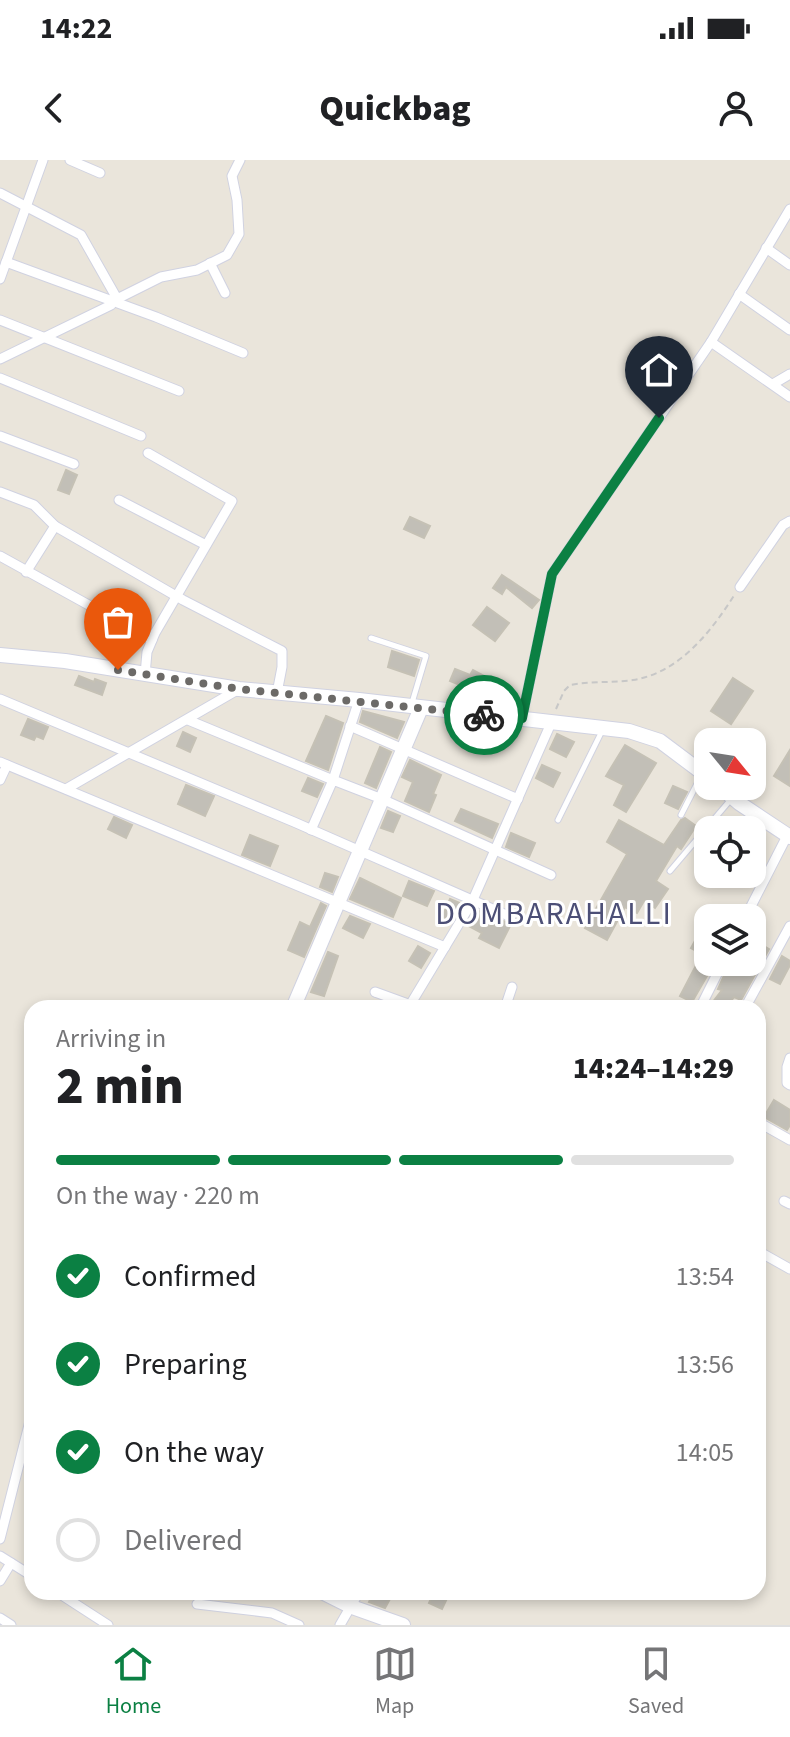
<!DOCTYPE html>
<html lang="en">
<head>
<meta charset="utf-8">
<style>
  :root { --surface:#fff; --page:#f6f6f6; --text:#202124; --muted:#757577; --line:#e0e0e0; --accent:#0b8043 }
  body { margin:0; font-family:"Source Sans 3",sans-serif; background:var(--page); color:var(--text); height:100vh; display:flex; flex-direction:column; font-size:30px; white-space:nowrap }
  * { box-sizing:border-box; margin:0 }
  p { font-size:26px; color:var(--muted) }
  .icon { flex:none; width:44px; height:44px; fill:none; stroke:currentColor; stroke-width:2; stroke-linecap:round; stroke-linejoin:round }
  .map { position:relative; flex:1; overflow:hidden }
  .drawer { position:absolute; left:24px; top:840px; width:742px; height:600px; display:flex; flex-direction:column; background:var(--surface); border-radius:24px; box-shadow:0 4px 12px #0003 }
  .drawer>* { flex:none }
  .needle { width:52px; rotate:120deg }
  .buttons { position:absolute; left:694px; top:568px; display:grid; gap:16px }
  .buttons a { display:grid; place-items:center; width:72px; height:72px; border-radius:16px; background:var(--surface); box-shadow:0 4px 12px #0003; font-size:40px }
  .pin { position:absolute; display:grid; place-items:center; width:68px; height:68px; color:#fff; margin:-82px -34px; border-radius:50% 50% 50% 0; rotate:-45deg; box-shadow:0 0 8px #0007 }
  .pin .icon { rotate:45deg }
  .courier { position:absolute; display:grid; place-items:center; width:80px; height:80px; margin:-40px; border:6px solid #0b8043; border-radius:50%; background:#fff; color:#222; box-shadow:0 2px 10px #0007 }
  .overview em { font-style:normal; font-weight:800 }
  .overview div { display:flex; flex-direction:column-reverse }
  .overview { display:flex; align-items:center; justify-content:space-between; height:136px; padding:0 32px }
  h1 { font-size:52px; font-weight:800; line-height:60px }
  .bar { display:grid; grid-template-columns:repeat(4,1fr); gap:12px 8px; align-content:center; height:96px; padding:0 32px }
  .bar i { height:10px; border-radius:6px; background:var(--line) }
  .bar .on { background:var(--accent) }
  .bar p { grid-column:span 4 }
  ol { padding:0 32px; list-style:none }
  li { display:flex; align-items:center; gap:24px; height:88px }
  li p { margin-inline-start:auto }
  li .icon { padding:8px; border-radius:50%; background:var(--accent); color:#fff; stroke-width:4 }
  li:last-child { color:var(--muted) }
  li i { width:44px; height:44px; border:4px solid var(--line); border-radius:50% }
  .status { display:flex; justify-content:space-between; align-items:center; height:56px; padding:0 40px; background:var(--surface); direction:ltr }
  .status svg { height:22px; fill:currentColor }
  header { display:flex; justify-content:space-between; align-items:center; height:104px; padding:0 32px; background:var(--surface); font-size:36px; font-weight:800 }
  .tab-bar { display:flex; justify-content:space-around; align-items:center; height:112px; border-top:2px solid var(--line); background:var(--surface); font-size:22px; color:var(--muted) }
  .tab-bar a { display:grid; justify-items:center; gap:4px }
  .tab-bar .on { color:var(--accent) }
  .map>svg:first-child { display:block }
</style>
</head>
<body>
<div class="status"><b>14:22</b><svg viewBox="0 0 49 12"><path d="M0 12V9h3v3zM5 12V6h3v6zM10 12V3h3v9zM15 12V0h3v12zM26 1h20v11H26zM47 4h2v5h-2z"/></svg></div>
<header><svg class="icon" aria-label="back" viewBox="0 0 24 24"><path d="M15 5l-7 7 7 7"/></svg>Quickbag<svg class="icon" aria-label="person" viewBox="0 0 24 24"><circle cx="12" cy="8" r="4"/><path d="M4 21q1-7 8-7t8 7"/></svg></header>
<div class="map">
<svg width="790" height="1465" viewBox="0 0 790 1465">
  <rect width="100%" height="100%" fill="#eae5db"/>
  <g fill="#c2bfb7" stroke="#c5c1b5" stroke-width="2">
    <polygon points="66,310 77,315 69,334 58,330"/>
    <polygon points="410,357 430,366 424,378 404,369"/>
    <polygon points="502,415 539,440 532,448 506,427 502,434 493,428"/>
    <polygon points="487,447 509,463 495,481 473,465"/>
    <polygon points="392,491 419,500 414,516 388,507"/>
    <polygon points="455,509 470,515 473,510 484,516 474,538 462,532 465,527 450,521"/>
    <polygon points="79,516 94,522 95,519 106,523 102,535 75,525"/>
    <polygon points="733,518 753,531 731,564 711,551"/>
    <polygon points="363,551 404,562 397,578 360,562"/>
    <polygon points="326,556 343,563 328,610 306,601"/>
    <polygon points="28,559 48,567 43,579 36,576 34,580 21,575"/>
    <polygon points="183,572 196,578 190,592 177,586"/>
    <polygon points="557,574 574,582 566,597 550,589"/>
    <polygon points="625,585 656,603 626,652 614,645 624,625 606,616"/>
    <polygon points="380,587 391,592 376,628 365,623"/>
    <polygon points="790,590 790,626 774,616"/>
    <polygon points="410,600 441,615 433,634 436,635 429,652 405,641 413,622 402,617"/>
    <polygon points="542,605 560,613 553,627 536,618"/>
    <polygon points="308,618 323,624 317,637 302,631"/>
    <polygon points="186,625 214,636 205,656 178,644"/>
    <polygon points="673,626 687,632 678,649 665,643"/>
    <polygon points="461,649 498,664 492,678 455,661"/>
    <polygon points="388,651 400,656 393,672 381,668"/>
    <polygon points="114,657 132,665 126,678 108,669"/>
    <polygon points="685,658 696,666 681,689 677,686 656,721 668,729 655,748 644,741 637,753 625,747 607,780 585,768 627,694 607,682 619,660 664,685 681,660"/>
    <polygon points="511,673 535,683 529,697 506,687"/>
    <polygon points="250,675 278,686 270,706 242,695"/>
    <polygon points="325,713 338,717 332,732 320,727"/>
    <polygon points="360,718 401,738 393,757 350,739"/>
    <polygon points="409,721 434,731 427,746 403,736"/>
    <polygon points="450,739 462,744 452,761 442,757"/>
    <polygon points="321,743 326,746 304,797 288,790 300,762 310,767"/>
    <polygon points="476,750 511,764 499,788 479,778 482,773 467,765"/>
    <polygon points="350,756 370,764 363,778 343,768"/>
    <polygon points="708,757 708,802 715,802 692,842 680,836 702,794 691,788"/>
    <polygon points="759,783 769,789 741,840 734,837 725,848 718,848 712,843 722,830 718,829 730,802 752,802 752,796"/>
    <polygon points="418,786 430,793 421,808 409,801"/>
    <polygon points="328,792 338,796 324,836 311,832"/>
    <polygon points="782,796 790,801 790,805 780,824 770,819"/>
    <polygon points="774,940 790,950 790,965 787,970 764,957"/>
    <polygon points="374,1432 391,1437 385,1448 369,1442"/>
    <polygon points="434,1432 450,1432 442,1449 429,1443"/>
  </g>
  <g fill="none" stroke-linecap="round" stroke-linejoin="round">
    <defs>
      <g id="lane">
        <polyline points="371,478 426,496 411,546"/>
        <polyline points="681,655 702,614"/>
        <polyline points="558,660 603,569"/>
        <polyline points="670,711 732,638"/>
      </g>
      <g id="street">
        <polyline points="70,0 100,13"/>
        <polyline points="0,33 81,75 115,135 111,145 0,199"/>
        <polyline points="766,88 790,105"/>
        <polyline points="6,102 156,157 243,193"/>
        <polyline points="210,103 225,133"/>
        <polyline points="0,119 43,0"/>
        <polyline points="739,134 790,170"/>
        <polyline points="113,141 161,117 197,110 227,95 239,74 237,40 232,16 240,0"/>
        <polyline points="0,160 179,231"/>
        <polyline points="711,182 790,237"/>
        <polyline points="0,218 141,276"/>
        <polyline points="773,224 790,214"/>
        <polyline points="0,276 74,304"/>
        <polyline points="0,332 34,345 55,366 183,440 282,491 282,507 277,533"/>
        <polyline points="119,340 206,385"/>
        <polyline points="0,396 152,480"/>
        <polyline points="26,412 55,366"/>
        <polyline points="740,427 783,365 790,361"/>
        <polyline points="145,515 147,492 155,473 232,341 148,293"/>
        <polyline points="0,539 294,662 511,757"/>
        <polyline points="522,558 552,414 711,182 790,49"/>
        <polyline points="188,560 333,620 359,540"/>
        <polyline points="350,566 518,639"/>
        <polyline points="0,602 445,787"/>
        <polyline points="0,620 7,605"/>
        <polyline points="66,629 239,529"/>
        <polyline points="311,670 333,620 382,639 551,715"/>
        <polyline points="745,758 787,676"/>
        <polyline points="375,832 419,848"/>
        <polyline points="410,845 472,742 552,561"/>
        <polyline points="505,848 512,827"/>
        <polyline points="700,848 723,802"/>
        <polyline points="745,848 790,766"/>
        <polyline points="790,898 787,907 787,923 790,925"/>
        <polyline points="758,962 790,980"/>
        <polyline points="784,1041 790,1044"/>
        <polyline points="758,1091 790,1109"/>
        <polyline points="0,1379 32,1253"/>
        <polyline points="0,1396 32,1416"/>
        <polyline points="0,1421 11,1403"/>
        <polyline points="57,1432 108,1465"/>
        <polyline points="197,1444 272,1453 299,1465"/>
        <polyline points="0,1458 11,1465"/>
        <polyline points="340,1465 359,1432"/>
      </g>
      <g id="secondary">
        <polyline points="0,495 65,501 239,529 359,540 629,571 660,581 708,617"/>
        <polyline points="719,626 739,643 790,677"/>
        <polyline points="293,848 421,548"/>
        <polyline points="322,1432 352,1447 403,1465"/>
      </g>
    </defs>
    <use href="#lane" stroke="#d0d2e1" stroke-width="7"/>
    <use href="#street" stroke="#d0d2e1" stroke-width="11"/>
    <use href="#secondary" stroke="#d0d2e1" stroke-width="16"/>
    <path stroke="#c7c7c7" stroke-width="2" stroke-dasharray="6 4" stroke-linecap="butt" d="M556,549L564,531L570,525C591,521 612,523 633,520C679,513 711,472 735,434"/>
    <use href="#lane" stroke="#fff" stroke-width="5"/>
    <use href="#street" stroke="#fff" stroke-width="9"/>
    <use href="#secondary" stroke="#fff" stroke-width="14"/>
  </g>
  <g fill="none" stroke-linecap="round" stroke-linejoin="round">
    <polyline stroke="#6c6a67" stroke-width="8" stroke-dasharray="0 14.4" points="118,510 239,529 484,555"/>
    <polyline stroke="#0b8043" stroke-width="10" points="484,555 522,558 552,414 659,258"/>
  </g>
  <g text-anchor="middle" stroke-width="6" stroke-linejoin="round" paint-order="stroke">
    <g font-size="32" letter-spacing="2" fill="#4c4f76" stroke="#fff">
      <text x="554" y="764">DOMBARAHALLI</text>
    </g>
  </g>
</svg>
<div class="buttons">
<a><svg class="needle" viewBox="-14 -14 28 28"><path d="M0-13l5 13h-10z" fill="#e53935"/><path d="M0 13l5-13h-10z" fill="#757577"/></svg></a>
<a><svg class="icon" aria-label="locate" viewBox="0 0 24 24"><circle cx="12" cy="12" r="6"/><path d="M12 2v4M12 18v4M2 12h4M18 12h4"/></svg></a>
<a><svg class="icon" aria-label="layers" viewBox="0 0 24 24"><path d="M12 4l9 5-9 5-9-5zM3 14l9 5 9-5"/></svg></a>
</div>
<div class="pin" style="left:118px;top:510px;background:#ea580c"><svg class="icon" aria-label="bag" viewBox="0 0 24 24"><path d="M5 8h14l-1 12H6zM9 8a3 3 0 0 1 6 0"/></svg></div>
<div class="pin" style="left:659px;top:258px;background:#1f2937"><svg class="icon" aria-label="home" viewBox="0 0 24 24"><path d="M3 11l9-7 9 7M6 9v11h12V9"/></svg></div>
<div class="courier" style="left:484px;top:555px"><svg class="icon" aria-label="bike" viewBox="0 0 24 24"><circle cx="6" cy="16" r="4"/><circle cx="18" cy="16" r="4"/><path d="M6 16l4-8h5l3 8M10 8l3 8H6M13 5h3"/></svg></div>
<section class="drawer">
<div class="overview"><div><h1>2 min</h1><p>Arriving in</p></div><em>14:24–14:29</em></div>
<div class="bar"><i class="on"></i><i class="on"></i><i class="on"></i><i></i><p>On the way · 220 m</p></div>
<ol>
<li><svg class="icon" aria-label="check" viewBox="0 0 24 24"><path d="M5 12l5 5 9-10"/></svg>Confirmed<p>13:54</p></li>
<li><svg class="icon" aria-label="check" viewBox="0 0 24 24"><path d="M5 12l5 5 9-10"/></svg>Preparing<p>13:56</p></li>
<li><svg class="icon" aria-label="check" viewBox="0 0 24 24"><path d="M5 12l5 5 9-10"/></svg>On the way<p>14:05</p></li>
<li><i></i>Delivered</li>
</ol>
</section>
</div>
<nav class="tab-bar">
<a class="on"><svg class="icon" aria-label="home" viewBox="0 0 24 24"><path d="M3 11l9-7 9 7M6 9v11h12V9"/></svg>Home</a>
<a><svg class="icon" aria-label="map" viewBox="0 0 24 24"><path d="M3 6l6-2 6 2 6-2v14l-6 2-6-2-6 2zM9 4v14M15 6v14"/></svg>Map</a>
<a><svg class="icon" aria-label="saved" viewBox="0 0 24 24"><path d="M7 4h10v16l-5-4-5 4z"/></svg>Saved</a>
</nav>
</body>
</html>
